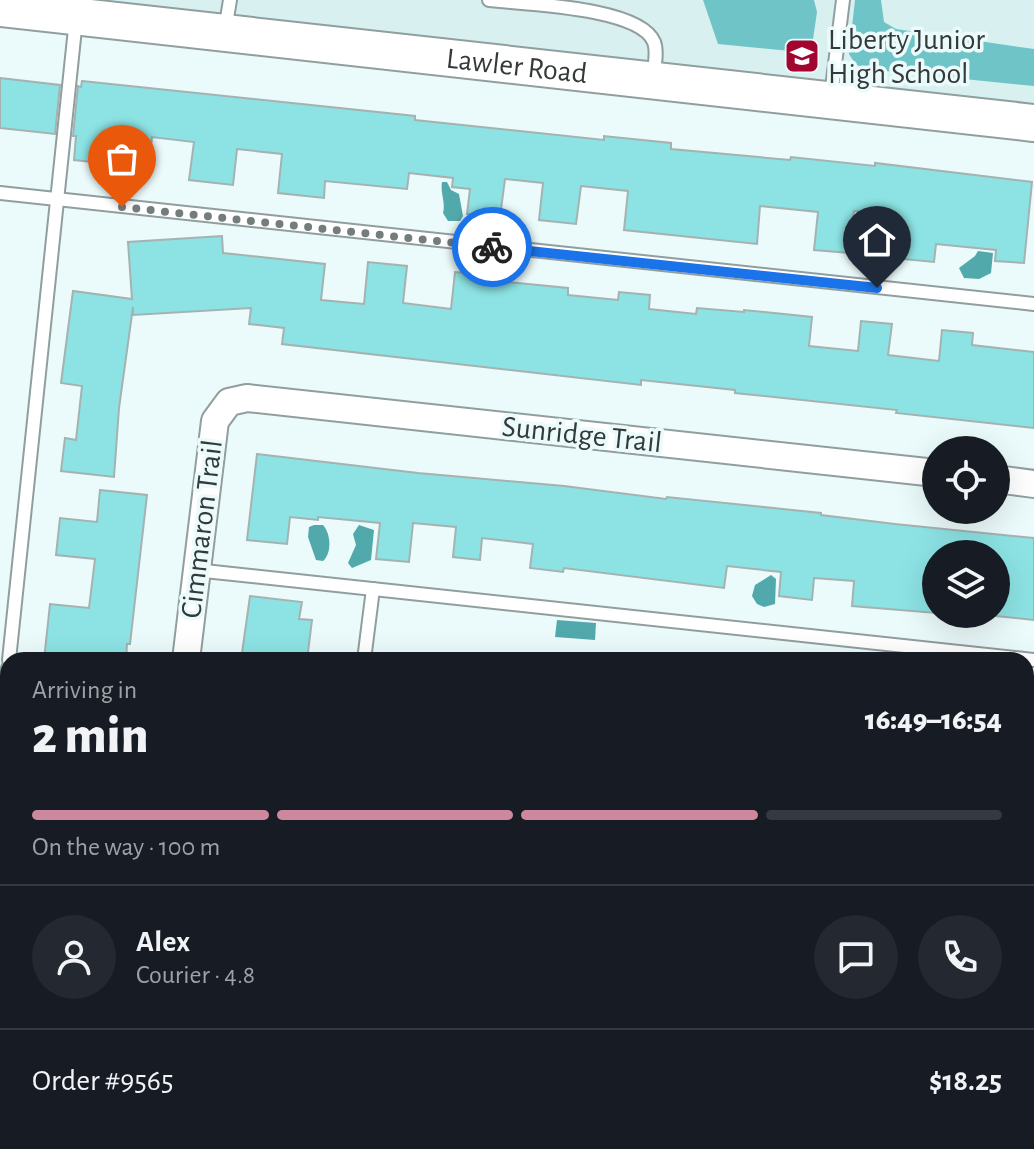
<!DOCTYPE html>
<html lang="en">
<head>
<meta charset="utf-8">
<style>
  :root { --surface:#171b24; --page:#242831; --text:#f1f3f6; --muted:#9ea1a6; --line:#363941; --accent:#ce889d }
  body { margin:0; font-family:"Alegreya Sans",sans-serif; background:var(--page); color:var(--text); height:100vh; display:flex; flex-direction:column; font-size:30px; white-space:nowrap }
  * { box-sizing:border-box; margin:0 }
  p { font-size:26px; color:var(--muted) }
  .icon { flex:none; width:44px; height:44px; fill:none; stroke:currentColor; stroke-width:2; stroke-linecap:round; stroke-linejoin:round }
  .map { position:relative; flex:1; overflow:hidden }
  .drawer { position:absolute; left:0px; top:652px; width:1034px; height:498px; display:flex; flex-direction:column; background:var(--surface); border-radius:24px 24px 0 0; box-shadow:0 8px 32px #0002 }
  .drawer>* { flex:none }
  .fabs { position:absolute; left:922px; top:436px; display:grid; gap:16px }
  .fabs a { display:grid; place-items:center; width:88px; height:88px; border-radius:50%; background:var(--surface); box-shadow:0 8px 32px #0002; font-size:40px }
  .pin { position:absolute; display:grid; place-items:center; width:68px; height:68px; color:#fff; margin:-82px -34px; border-radius:50% 50% 50% 0; rotate:-45deg; box-shadow:0 0 8px #0007 }
  .pin .icon { rotate:45deg }
  .courier { position:absolute; display:grid; place-items:center; width:80px; height:80px; margin:-40px; border:6px solid #1a73e8; border-radius:50%; background:#fff; color:#222; box-shadow:0 2px 10px #0007 }
  .summary em { font-style:normal; font-weight:800 }
  .summary div { display:flex; flex-direction:column-reverse }
  .summary { display:flex; align-items:center; justify-content:space-between; height:136px; padding:0 32px }
  h1 { font-size:52px; font-weight:800; line-height:60px }
  .bar { display:grid; grid-template-columns:repeat(4,1fr); gap:12px 8px; align-content:center; height:96px; padding:0 32px }
  .bar i { height:10px; border-radius:6px; background:var(--line) }
  .bar .on { background:var(--accent) }
  .bar p { grid-column:span 4 }
  .line { display:flex; align-items:center; gap:20px; padding:0 32px; border-top:2px solid var(--line) }
  .line div { flex:1 }
  .round { display:grid; place-items:center; flex:none; width:84px; height:84px; border-radius:42px; background:var(--page) }
  .map>svg:first-child { display:block }
</style>
</head>
<body>
<div class="map">
<svg width="1034" height="1149" viewBox="0 0 1034 1149">
  <rect width="100%" height="100%" fill="#ebfafa"/>
  <polygon fill="#d8f0f0" points="106,0 1034,0 1034,104 105,8"/>
  <g fill="#6ec4c6">
    <polygon points="703,0 814,0 817,12 811,53 718,44"/>
    <polygon points="855,0 881,0 884,22 896,29 1034,49 1034,86 876,70 856,65 849,54"/>
  </g>
  <g fill="#52a9ab">
    <path d="M442,182H447L451,190L459,194L463,216L460,221H448L443,213C446,203 440,193 442,182Z"/>
    <polygon points="873,222 895,224 891,265 874,264 876,236 871,235"/>
    <polygon points="978,251 993,253 991,273 979,279 964,278 959,268 975,256"/>
    <path d="M314,525H323C331,534 332,553 323,561L316,560L308,537L309,527Z"/>
    <polygon points="359,525 374,530 371,560 352,568 348,563 356,545 353,534"/>
    <polygon points="771,575 776,579 775,604 764,607 757,604 752,596 755,585"/>
    <polygon points="557,620 596,623 595,640 555,637"/>
  </g>
  <g fill="#8de3e4" stroke="#a4b2b2" stroke-width="2">
    <polygon points="0,78 60,85 55,134 0,128"/>
    <polygon points="82,81 415,116 415,120 604,140 604,136 671,143 671,149 790,160 791,157 875,166 875,163 1032,182 1024,263 995,261 996,250 936,244 934,262 894,258 899,215 854,211 849,253 814,250 818,212 760,206 757,244 624,230 628,191 581,186 576,224 539,220 543,183 505,179 500,217 467,214 470,189 452,187 453,178 409,173 407,189 325,181 324,198 278,193 282,154 237,149 233,185 189,180 194,142 152,137 149,168 74,160 76,136 73,136 78,86 81,87"/>
    <polygon points="222,236 223,253 325,264 321,300 364,304 368,262 407,266 403,303 451,309 455,272 488,275 488,280 568,288 568,295 618,300 619,292 650,295 649,309 696,314 697,308 744,312 744,310 812,317 809,346 858,351 861,321 892,324 888,355 939,361 942,330 973,333 972,345 1034,352 1034,428 896,413 897,410 735,393 735,390 641,380 641,385 282,344 284,328 249,324 251,308 133,315 133,307 119,408 114,477 61,471 65,438 76,440 82,386 61,383 73,291 132,299 128,242"/>
    <polygon points="257,454 418,473 564,486 666,499 667,497 821,513 821,515 895,524 1034,538 1034,620 996,616 996,554 936,554 936,613 852,606 854,581 814,578 812,600 779,596 781,572 727,566 724,588 564,568 563,572 530,568 533,544 482,538 480,560 453,557 456,527 413,523 409,562 376,559 380,523 318,517 318,520 290,517 287,544 247,540"/>
    <polygon points="100,490 147,495 130,644 127,644 126,660 44,660 50,604 89,608 95,559 56,555 60,518 97,522"/>
    <polygon points="250,596 302,602 299,619 312,620 307,660 241,660"/>
  </g>
  <g fill="none" stroke-linecap="round" stroke-linejoin="round">
    <defs>
      <g id="lane">
        <path d="M489,0C524,4 640,7 654,42C658,52 654,68 653,79"/>
        <polyline points="225,30 230,0"/>
        <polyline points="831,96 843,0"/>
        <polyline points="0,193 1034,304"/>
        <polyline points="195,570 1034,660"/>
        <polyline points="9,660 76,19"/>
        <polyline points="364,660 373,589"/>
        <polyline points="0,742 8,668"/>
        <polyline points="1026,1042 1034,1043"/>
      </g>
      <g id="street">
        <polyline points="996,479 1034,484"/>
        <polyline points="186,660 215,421 229,402 247,398 936,473"/>
        <polyline points="1026,852 1034,852"/>
        <polyline points="299,1142 363,1149"/>
      </g>
      <g id="secondary">
        <path id="s1" d="M0,8L1034,123"/>
      </g>
    </defs>
    <use href="#lane" stroke="#909e9e" stroke-width="16"/>
    <use href="#street" stroke="#909e9e" stroke-width="30"/>
    <use href="#secondary" stroke="#909e9e" stroke-width="40"/>
    <use href="#lane" stroke="#fff" stroke-width="12"/>
    <use href="#street" stroke="#fff" stroke-width="26"/>
    <use href="#secondary" stroke="#fff" stroke-width="36"/>
  </g>
  <g fill="none" stroke-linecap="round" stroke-linejoin="round">
    <polyline stroke="#747d7d" stroke-width="8" stroke-dasharray="0 14.4" points="122,207 492,247"/>
    <polyline stroke="#1a73e8" stroke-width="10" points="492,247 877,288"/>
  </g>
  <defs>
    <symbol id="school-square" viewBox="-11 -11 22 22"><rect x="-9" y="-9" width="18" height="18" rx="4" fill="#a30531" stroke="#ebfafa"/><path d="M0-5L7-2L0 1L-7-2ZM-4 1L0 2.5L4 1V4Q0 6-4 4Z" fill="#fff"/></symbol>
  </defs>
  <g fill-rule="evenodd">
    <use href="#school-square" x="782" y="36" width="40" height="40"/>
  </g>
  <g text-anchor="middle" stroke-width="7" stroke-linejoin="round" paint-order="stroke">
    <g font-size="30" fill="#343a3a" stroke="#ebfafa" text-anchor="start">
      <text x="828" y="49">Liberty Junior<tspan x="828" dy="34">High School</tspan></text>
    </g>
    <g font-size="30" fill="#343a3a" stroke="#ebfafa">
      <text dy="10" stroke="none"><textPath href="#s1" startOffset="520">Lawler Road</textPath></text>
      <text transform="translate(582 434) rotate(6)" y="10">Sunridge Trail</text>
      <text transform="translate(201 529) rotate(-83)" y="10">Cimmaron Trail</text>
    </g>
  </g>
</svg>
<div class="fabs">
<a><svg class="icon" aria-label="locate" viewBox="0 0 24 24"><circle cx="12" cy="12" r="6"/><path d="M12 2v4M12 18v4M2 12h4M18 12h4"/></svg></a>
<a><svg class="icon" aria-label="layers" viewBox="0 0 24 24"><path d="M12 4l9 5-9 5-9-5zM3 14l9 5 9-5"/></svg></a>
</div>
<div class="pin" style="left:122px;top:207px;background:#ea580c"><svg class="icon" aria-label="bag" viewBox="0 0 24 24"><path d="M5 8h14l-1 12H6zM9 8a3 3 0 0 1 6 0"/></svg></div>
<div class="pin" style="left:877px;top:288px;background:#1f2937"><svg class="icon" aria-label="home" viewBox="0 0 24 24"><path d="M3 11l9-7 9 7M6 9v11h12V9"/></svg></div>
<div class="courier" style="left:492px;top:247px"><svg class="icon" aria-label="bike" viewBox="0 0 24 24"><circle cx="6" cy="16" r="4"/><circle cx="18" cy="16" r="4"/><path d="M6 16l4-8h5l3 8M10 8l3 8H6M13 5h3"/></svg></div>
<section class="drawer">
<div class="summary"><div><h1>2 min</h1><p>Arriving in</p></div><em>16:49–16:54</em></div>
<div class="bar"><i class="on"></i><i class="on"></i><i class="on"></i><i></i><p>On the way · 100 m</p></div>
<div class="line" style="height:144px"><a class="round"><svg class="icon" aria-label="person" viewBox="0 0 24 24"><circle cx="12" cy="8" r="4"/><path d="M4 21q1-7 8-7t8 7"/></svg></a><div><b>Alex</b><p>Courier · 4.8</p></div><a class="round"><svg class="icon" aria-label="chat" viewBox="0 0 24 24"><path d="M4 5h16v11H9l-5 4z"/></svg></a><a class="round"><svg class="icon" aria-label="phone" viewBox="0 0 24 24"><path d="M5 4h4l2 5-3 2q2 4 5 5l2-3 5 2v4C11 20 4 13 5 4z"/></svg></a></div>
<div class="line" style="height:104px"><div>Order #9565</div><b>$18.25</b></div>
</section>
</div>
</body>
</html>
